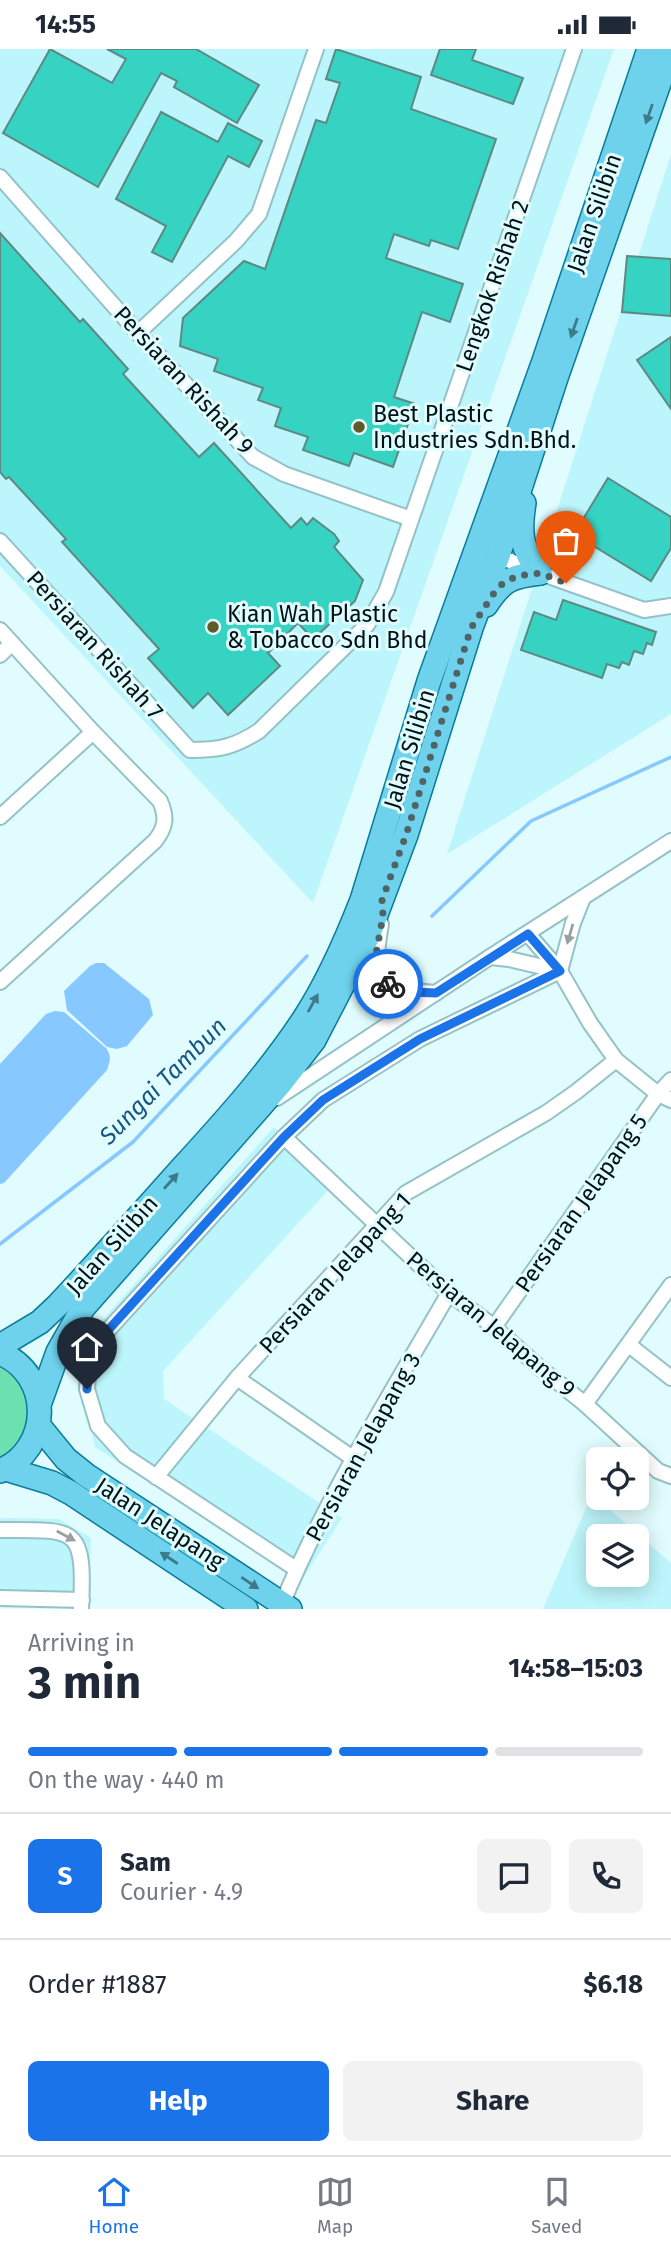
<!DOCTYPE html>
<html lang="en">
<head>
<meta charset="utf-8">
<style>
  :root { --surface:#fff; --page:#f2f2f3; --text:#1f2937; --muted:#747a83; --line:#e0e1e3; --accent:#1a73e8 }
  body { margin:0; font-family:"Fira Sans",sans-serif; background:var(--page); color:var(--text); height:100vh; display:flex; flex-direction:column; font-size:26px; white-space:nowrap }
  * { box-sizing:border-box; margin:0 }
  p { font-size:23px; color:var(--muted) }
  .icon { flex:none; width:38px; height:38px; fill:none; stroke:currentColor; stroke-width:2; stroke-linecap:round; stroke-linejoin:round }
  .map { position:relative; height:1560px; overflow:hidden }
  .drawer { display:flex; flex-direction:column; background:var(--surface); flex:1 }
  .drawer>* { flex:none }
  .fabs { position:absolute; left:586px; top:1398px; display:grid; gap:14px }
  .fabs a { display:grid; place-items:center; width:63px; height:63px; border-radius:10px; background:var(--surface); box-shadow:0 4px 18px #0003; font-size:35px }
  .pin { position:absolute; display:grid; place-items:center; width:60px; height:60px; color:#fff; margin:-72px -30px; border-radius:50% 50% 50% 0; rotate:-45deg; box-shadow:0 0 7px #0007 }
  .pin .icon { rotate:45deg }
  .courier { position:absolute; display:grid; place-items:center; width:70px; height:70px; margin:-35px; border:5px solid #1a73e8; border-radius:50%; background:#fff; color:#222; box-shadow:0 2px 9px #0007 }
  .summary em { font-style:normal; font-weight:700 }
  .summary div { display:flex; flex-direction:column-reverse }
  .summary { display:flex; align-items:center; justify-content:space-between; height:119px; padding:0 28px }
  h1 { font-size:46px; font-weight:700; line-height:52px }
  .bar { display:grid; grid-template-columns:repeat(4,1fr); gap:10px 7px; align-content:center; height:84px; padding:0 28px }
  .bar i { height:9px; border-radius:5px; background:var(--line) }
  .bar .on { background:var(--accent) }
  .bar p { grid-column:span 4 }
  .line { display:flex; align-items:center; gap:18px; padding:0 28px; border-top:2px solid var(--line) }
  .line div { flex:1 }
  .round { display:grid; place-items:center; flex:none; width:74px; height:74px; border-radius:10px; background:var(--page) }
  .cta { display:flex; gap:14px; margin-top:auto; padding:14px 28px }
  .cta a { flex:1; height:80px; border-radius:10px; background:var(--accent); color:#fff; font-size:28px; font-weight:700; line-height:80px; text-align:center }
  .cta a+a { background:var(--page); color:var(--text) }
  .status { display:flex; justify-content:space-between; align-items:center; height:49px; padding:0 35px; background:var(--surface); direction:ltr }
  .status svg { height:19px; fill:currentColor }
  .menu { display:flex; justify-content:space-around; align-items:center; height:98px; border-top:2px solid var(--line); background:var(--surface); font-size:19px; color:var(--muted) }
  .menu a { display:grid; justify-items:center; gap:4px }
  .menu .on { color:var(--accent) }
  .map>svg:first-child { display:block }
</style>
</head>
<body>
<div class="status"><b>14:55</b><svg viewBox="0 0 49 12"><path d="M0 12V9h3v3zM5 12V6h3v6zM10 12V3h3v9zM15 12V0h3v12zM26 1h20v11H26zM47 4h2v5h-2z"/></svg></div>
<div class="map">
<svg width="671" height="1560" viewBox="0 0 671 1560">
  <rect width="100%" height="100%" fill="#e0fcfe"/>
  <g fill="#bcf5fb" fill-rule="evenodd">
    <polygon points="0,0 614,0 313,854 0,517"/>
    <polygon points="671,105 671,665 447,805"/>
    <polygon points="274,1078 332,1137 163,1322 164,1350 342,1469 302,1531 95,1398 75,1302"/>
    <path d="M592,1445L671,1514V1560H543ZM598,1488H637V1526H598Z"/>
    <polygon points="0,1469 59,1470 91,1489 89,1551 0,1548"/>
  </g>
  <polygon fill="#6de0b1" points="0,1309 22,1323 34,1380 0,1412"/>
  <g fill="#86c8ff">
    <polygon points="96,914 104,914 149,950 153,966 127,997 117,1000 107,998 67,961 64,942 90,917"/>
    <path d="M55,962L64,963L106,999C112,1007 110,1012 107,1021L4,1134L0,1135V1015L46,965Z"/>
  </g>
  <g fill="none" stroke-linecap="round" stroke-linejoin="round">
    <g stroke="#86c8ff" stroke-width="3.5">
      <polyline points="432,867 531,772 671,708"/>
      <polyline points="0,1195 133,1093 307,907"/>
    </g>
  </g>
  <g fill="#36d3c3" stroke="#5e8983" stroke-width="2">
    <polygon points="50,0 112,34 126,10 107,0 196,0 259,36 237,74 174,38 177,32 161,24 98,138 3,84"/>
    <polygon points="336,0 421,28 411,60 496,90 458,200 431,191 429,197 394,185 386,209 463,235 450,273 422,263 394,348 415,355 393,418 354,404 349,417 303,401 308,388 275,377 281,359 258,351 263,339 214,322 218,310 180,297 183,269 244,212 265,220 316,71 326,74 340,34 326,30"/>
    <polygon points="440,0 476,0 472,11 523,29 513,55 431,26"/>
    <polygon points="161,63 218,93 228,74 262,92 249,118 228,107 172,213 152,203 166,177 116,150"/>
    <polygon points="0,184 80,273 83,270 128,320 123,325 199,408 214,394 291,479 301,469 307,476 313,469 334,485 339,492 334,498 363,531 355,552 313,590 298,574 268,604 280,617 228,666 208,644 193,659 148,609 159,600 62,493 66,490 9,428 6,430 0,423"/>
    <polygon points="627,207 671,210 671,267 622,263"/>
    <polygon points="671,288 671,360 637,311"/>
    <polygon points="608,429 671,468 671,499 651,532 574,485"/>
    <polygon points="563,551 656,583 652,596 647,594 643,605 634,602 629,616 622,613 619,619 607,615 602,629 521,601 534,563 556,571"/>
  </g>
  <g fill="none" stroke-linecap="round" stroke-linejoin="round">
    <defs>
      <g id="street">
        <polyline points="0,128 138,284 253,408 284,425 411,470"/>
        <polyline points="138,284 236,192 259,165 316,0"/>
        <path d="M0,492L190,701C220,701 234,698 259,682L367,576L386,543L574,0"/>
        <polyline points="498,507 540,524 644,561 671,557"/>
        <path d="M0,581L93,683L160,752C167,768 166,778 155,792L0,933"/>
        <polyline points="0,606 12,594"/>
        <polyline points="0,768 93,683"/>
        <path d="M381,875C371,932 377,940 436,944"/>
        <polyline points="528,885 560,922 590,974 616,1011 658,1045 671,1051"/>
        <polyline points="490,908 509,910 560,922"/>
        <polyline points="560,922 573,874 583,849"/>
        <polyline points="277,1049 490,908 671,792"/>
        <polyline points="284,1088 449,1244 494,1278 540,1319 585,1355 658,1422 671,1427"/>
        <polyline points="494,1278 658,1045 671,1031"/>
        <polyline points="629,1296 671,1329"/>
        <polyline points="237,1329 354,1410"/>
        <polyline points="585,1355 671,1236"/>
        <polyline points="156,1428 237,1329 406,1144 546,1064 576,1043 616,1011"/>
        <path d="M0,1481C77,1481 85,1476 81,1560"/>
        <polyline points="296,1520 125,1407 98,1377 87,1340 90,1301 284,1088 323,1051 420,990 560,922"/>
        <polyline points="0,1549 82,1551"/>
        <path d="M282,1555C327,1447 390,1346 449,1244"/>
      </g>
      <g id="primary">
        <path d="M524,454C519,485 521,499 540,524"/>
        <path d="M486,556C502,531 512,527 540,524"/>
        <path d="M0,1297L40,1273L58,1256C101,1210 142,1164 183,1118C226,1071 269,1023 304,970C328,933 346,892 362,851L429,632L544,312L649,0"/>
        <path d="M0,1304C53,1326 52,1400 0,1422"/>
        <polyline points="40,1353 58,1303 83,1259 280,1035 314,991 368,887 406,786 471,579 498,507 556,329 671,0"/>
        <polyline points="39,1377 66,1410 86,1426 290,1560"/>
        <polyline points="6,1420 52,1434 71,1444 246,1560"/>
      </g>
    </defs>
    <use href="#street" stroke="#95c2c7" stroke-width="18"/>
    <use href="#primary" stroke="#0a7b99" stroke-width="26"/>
    <use href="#street" stroke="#fff" stroke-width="14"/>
    <use href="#primary" stroke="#6ed2ed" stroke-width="23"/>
  </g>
  <defs><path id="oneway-solid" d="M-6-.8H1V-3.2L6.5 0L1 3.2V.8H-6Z" transform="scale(1.75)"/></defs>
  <g fill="#3d7b8b">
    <use href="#oneway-solid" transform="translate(649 65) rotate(109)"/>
    <use href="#oneway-solid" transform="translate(574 279) rotate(109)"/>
    <use href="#oneway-solid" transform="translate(313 954) rotate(-61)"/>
    <use href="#oneway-solid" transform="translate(171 1132) rotate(-48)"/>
    <use href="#oneway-solid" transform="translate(169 1509) rotate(-147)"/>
    <use href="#oneway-solid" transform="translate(250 1534) rotate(34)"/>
  </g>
  <g fill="#9aa0a1">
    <use href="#oneway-solid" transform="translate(570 885) rotate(106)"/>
    <use href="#oneway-solid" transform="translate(66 1487) rotate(28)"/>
  </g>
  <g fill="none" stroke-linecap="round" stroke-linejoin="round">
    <polyline stroke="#506365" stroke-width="7" stroke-dasharray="0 12.6" points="388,935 377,922 376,905 383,867 382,851 406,786 471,579 494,544 503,534 517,527 540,524 566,534"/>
    <polyline stroke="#1a73e8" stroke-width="9" points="87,1340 90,1301 284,1088 323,1051 420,990 560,922 528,885 436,944 412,943 388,935"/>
  </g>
  <g fill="#5f5b28" stroke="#e0fcfe" stroke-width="2.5">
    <circle cx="359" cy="378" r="7"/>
    <circle cx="213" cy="578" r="7"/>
  </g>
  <g text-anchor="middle" stroke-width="6" stroke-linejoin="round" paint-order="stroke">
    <g font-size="23" fill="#021113" stroke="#e0fcfe">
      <text transform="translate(594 164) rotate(-71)" y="8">Jalan Silibin</text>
      <text transform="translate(492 237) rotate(-71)" y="8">Lengkok Rishah 2</text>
      <text transform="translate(184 331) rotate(47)" y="8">Persiaran Rishah 9</text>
      <text transform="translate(95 596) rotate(48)" y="8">Persiaran Rishah 7</text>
      <text transform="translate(409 700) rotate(-73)" y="8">Jalan Silibin</text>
      <text transform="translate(581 1154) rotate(-55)" y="8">Persiaran Jelapang 5</text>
      <text transform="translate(112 1196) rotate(-48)" y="8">Jalan Silibin</text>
      <text transform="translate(335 1224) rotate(-47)" y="8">Persiaran Jelapang 1</text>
      <text transform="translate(491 1275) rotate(40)" y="8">Persiaran Jelapang 9</text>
      <text transform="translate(363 1398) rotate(-61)" y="8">Persiaran Jelapang 3</text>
      <text transform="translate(160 1474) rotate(33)" y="8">Jalan Jelapang</text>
    </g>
    <g font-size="23" fill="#021113" stroke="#e0fcfe" text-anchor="start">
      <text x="373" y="373">Best Plastic<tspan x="373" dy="26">Industries Sdn.Bhd.</tspan></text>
      <text x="227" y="573">Kian Wah Plastic<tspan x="227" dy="26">&amp; Tobacco Sdn Bhd</tspan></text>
    </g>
    <g font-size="24" font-style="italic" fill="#185682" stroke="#e0fcfe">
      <text transform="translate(163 1032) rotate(-45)" y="8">Sungai Tambun</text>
    </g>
  </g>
</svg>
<div class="fabs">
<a><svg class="icon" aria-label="locate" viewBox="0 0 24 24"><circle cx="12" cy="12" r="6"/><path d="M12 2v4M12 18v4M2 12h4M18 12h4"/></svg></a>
<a><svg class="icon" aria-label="layers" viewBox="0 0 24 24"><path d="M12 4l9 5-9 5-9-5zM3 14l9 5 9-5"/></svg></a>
</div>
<div class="pin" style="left:566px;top:534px;background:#ea580c"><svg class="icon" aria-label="bag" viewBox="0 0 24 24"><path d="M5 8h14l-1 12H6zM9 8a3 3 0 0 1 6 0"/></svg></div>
<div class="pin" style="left:87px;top:1340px;background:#1f2937"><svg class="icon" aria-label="home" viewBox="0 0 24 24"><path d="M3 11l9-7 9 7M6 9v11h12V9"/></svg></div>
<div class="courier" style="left:388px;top:935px"><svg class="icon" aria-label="bike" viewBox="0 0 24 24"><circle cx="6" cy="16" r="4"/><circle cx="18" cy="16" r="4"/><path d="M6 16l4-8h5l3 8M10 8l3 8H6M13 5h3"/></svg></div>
</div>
<section class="drawer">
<div class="summary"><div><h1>3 min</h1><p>Arriving in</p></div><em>14:58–15:03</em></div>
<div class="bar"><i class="on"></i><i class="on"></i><i class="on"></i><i></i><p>On the way · 440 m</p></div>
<div class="line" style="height:126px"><b class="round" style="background:var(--accent);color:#fff">S</b><div><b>Sam</b><p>Courier · 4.9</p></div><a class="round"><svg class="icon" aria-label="chat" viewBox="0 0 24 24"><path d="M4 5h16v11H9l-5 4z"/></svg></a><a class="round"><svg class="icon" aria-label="phone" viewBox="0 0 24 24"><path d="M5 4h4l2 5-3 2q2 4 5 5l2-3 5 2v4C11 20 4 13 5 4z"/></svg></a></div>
<div class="line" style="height:91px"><div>Order #1887</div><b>$6.18</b></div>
<div class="cta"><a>Help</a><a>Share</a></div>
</section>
<nav class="menu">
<a class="on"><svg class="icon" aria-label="home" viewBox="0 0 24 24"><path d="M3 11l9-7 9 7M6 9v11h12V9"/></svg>Home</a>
<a><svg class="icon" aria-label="map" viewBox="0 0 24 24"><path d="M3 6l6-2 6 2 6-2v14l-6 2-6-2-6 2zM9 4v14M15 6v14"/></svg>Map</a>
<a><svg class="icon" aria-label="saved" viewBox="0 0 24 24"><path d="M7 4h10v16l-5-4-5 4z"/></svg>Saved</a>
</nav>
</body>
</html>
